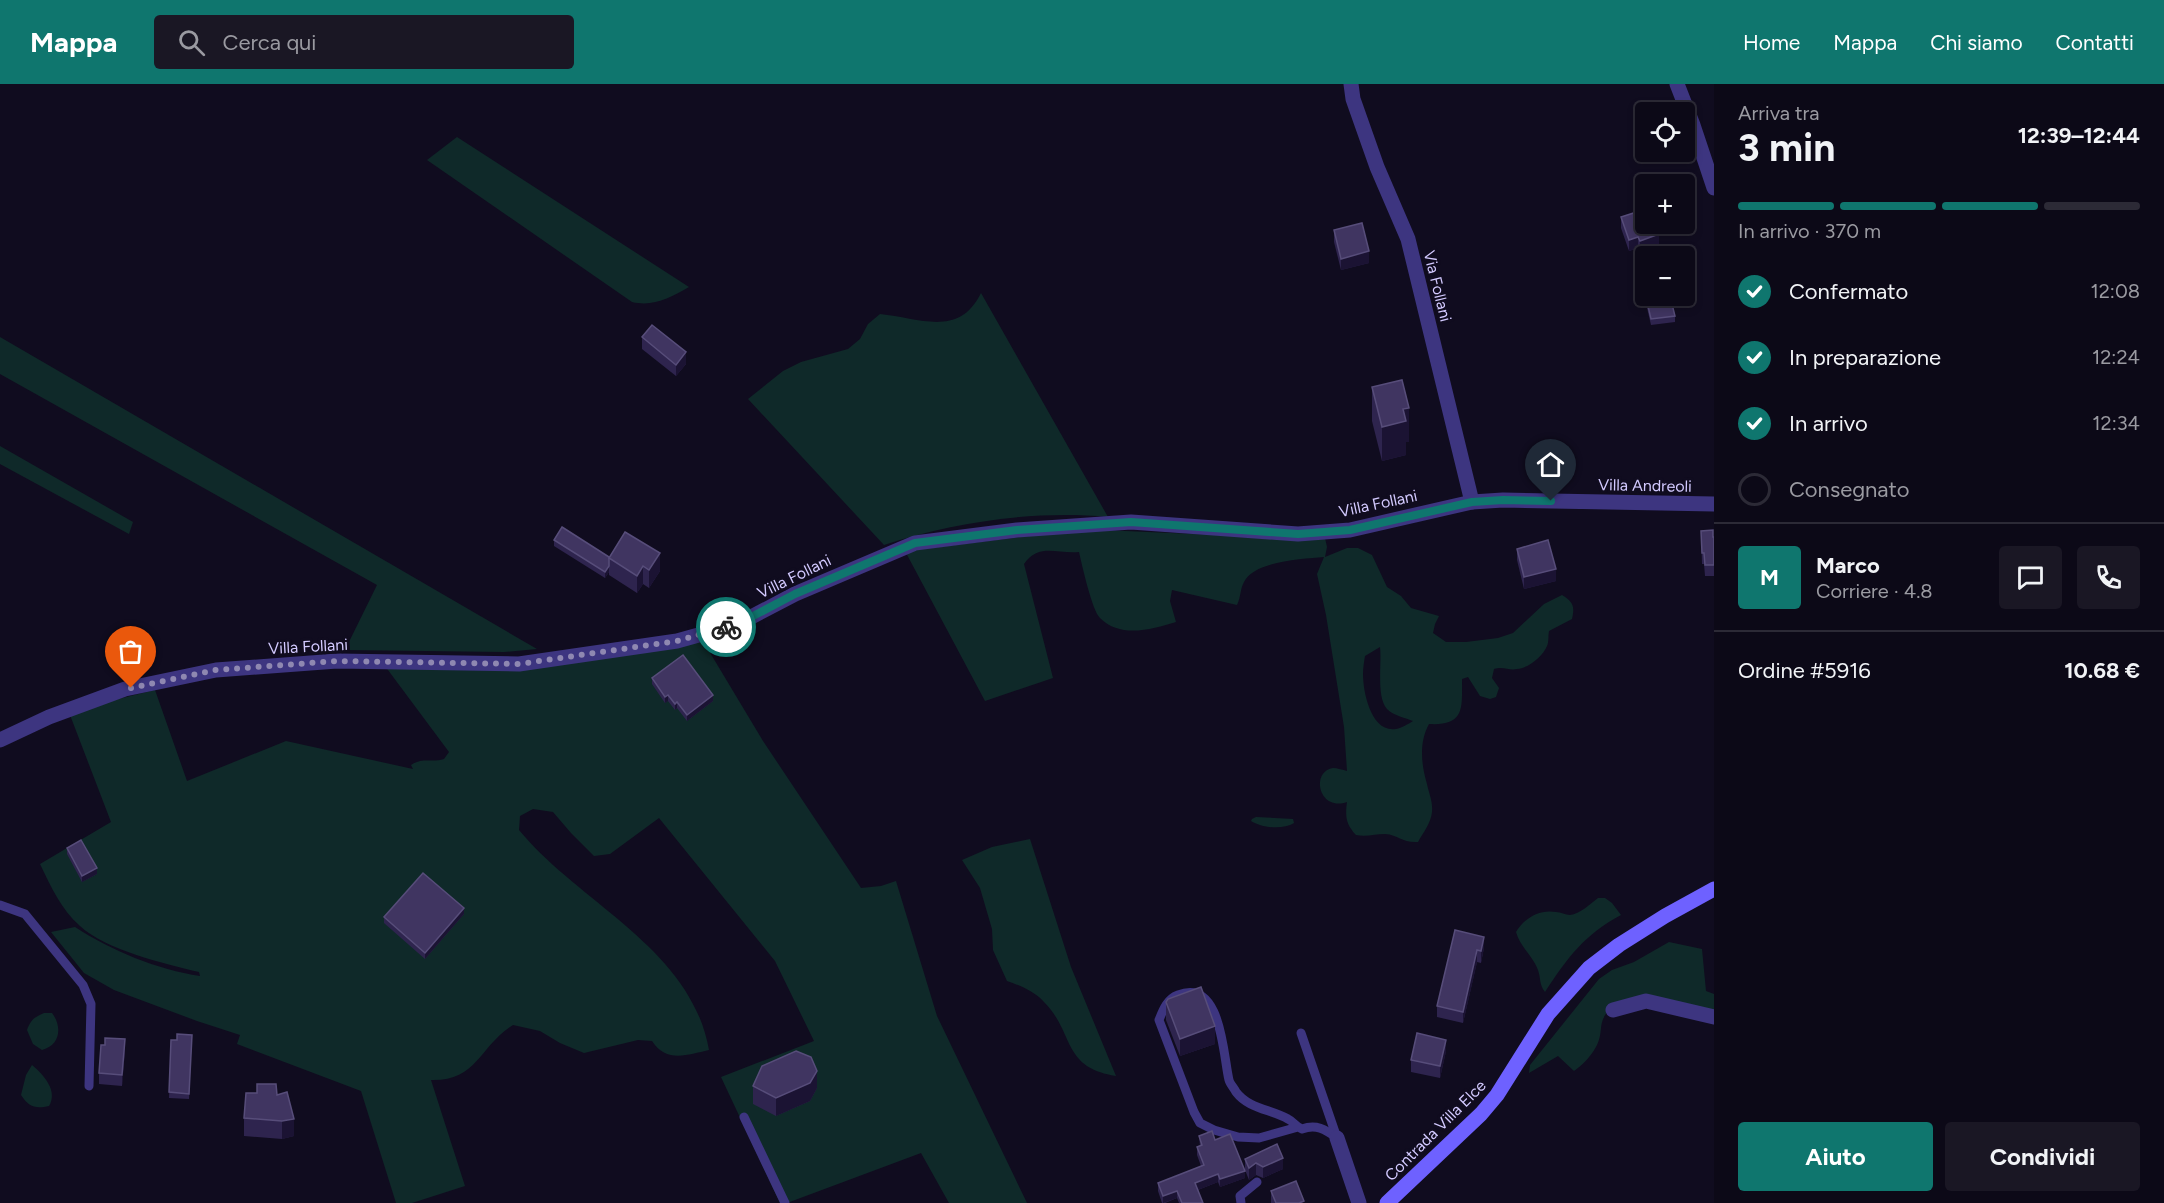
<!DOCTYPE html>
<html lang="it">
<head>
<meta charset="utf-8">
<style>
  :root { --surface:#0c0917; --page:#1a1724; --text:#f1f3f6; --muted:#9a9aa1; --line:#2c2a36; --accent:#0f766e }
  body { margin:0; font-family:Figtree,sans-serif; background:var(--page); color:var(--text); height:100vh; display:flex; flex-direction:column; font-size:22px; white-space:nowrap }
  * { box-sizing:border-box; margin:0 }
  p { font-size:20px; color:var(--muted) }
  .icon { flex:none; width:33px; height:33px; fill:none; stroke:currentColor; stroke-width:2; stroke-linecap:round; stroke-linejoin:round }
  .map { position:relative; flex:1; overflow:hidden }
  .panel { display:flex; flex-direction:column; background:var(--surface); width:450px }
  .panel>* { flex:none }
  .tools { position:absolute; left:1635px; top:18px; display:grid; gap:12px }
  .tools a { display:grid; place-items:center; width:60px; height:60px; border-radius:6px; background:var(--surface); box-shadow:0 3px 9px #0003,0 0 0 2px var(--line); font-size:30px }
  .pin { position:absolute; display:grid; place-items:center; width:51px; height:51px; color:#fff; margin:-62px -26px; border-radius:50% 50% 50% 0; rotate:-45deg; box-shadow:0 0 6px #0007 }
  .pin .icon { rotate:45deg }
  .courier { position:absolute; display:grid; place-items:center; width:60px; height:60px; margin:-30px; border:4px solid #0f766e; border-radius:50%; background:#fff; color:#222; box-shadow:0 2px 8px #0007 }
  .headline em { font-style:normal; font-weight:700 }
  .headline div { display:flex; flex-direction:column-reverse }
  .headline { display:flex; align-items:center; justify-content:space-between; height:102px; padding:0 24px }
  h1 { font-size:39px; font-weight:700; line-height:45px }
  .bar { display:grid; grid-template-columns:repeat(4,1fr); gap:9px 6px; align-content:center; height:72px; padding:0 24px }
  .bar i { height:8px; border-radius:4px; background:var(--line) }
  .bar .active { background:var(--accent) }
  .bar p { grid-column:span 4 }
  .line { display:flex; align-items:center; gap:15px; padding:0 24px; border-top:2px solid var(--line) }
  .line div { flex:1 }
  .round { display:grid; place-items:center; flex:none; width:63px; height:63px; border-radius:6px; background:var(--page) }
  ol { padding:0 24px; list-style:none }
  li { display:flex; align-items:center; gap:18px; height:66px }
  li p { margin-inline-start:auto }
  li .icon { padding:6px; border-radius:50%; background:var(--accent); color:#fff; stroke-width:4 }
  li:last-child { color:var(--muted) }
  li i { width:33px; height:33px; border:3px solid var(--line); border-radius:50% }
  .cta { display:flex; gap:12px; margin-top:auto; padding:12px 24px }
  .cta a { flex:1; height:69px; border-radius:6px; background:var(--accent); color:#fff; font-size:24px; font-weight:700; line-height:69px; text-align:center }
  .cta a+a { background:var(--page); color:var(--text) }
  header { display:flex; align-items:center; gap:36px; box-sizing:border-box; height:84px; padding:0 30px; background:var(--accent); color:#fff }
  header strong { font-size:28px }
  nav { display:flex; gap:33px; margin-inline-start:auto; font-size:21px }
  .search { width:420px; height:54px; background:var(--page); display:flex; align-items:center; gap:15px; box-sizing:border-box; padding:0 21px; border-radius:6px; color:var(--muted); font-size:22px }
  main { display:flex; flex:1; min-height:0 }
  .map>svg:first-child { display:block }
</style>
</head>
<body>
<header>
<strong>Mappa</strong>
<div class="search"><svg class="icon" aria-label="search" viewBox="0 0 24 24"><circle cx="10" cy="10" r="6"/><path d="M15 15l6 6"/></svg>Cerca qui</div>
<nav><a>Home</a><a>Mappa</a><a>Chi siamo</a><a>Contatti</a></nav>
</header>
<main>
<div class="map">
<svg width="1714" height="1119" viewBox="0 0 1714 1119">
  <rect width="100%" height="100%" fill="#100c1f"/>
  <g fill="#0f2929" fill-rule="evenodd">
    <path d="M457,53L689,203C670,214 653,223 632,218L427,76Z"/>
    <path d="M981,209L1108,433C1035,426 953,438 884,461L748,315L783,287L801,278L848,265L860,255L868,240L880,230C920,234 959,254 981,209Z"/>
    <polygon points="0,253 537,565 504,568 345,566 377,501 0,290"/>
    <polygon points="0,362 133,438 129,450 0,380"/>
    <path d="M1103,446L1303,455L1325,454L1327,463L1325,473L1347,464H1358L1372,471L1387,503L1401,512L1411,524L1439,532L1435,540L1433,549L1446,558H1466L1498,554L1513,549L1544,520L1562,511C1573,518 1575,522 1572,535L1549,547C1548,552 1549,558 1547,562C1543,572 1529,584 1517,585C1509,587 1504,582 1494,585L1492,594L1499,604L1496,613L1490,615L1480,612L1468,593L1462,595C1462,624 1465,642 1429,640C1419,658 1421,680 1427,700C1429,710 1433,717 1432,728C1431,739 1423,749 1418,758C1402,759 1399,751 1385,750C1375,750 1367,753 1356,751C1346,740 1345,733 1347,718C1319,728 1310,688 1333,684C1337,684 1343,686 1347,687L1344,643L1326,531L1317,490L1324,473C1302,475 1254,477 1244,498C1240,505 1241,513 1237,521L1172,506L1170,517L1176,538C1152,545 1121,555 1100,534C1092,526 1082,481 1079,468C1056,470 1039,459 1024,480L1053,594L985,617L905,467L1046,450ZM1380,563C1382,579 1376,613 1387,625C1394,632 1406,634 1413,637C1408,640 1402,644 1396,645C1371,649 1363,608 1363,590C1363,584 1364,578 1365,572Z"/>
    <path d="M703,557L763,657L861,804L881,802L896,797L937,932L1027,1119H949L921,1069L787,1119H780L721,993L814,957L775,877L659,734L610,770L594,772L571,749L553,728L533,725L520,732L519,746C580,820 691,864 709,966C687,971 666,979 652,957L638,956L584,969L560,959L540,947L513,941C479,962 478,997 431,996L465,1102L412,1119H396L361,1007L237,960L240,951L197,937L114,906L84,889L51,848L75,843C110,866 158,886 200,892L199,888C165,880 106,866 80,842C61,825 51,803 40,780L111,738L70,631L106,618L155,606L187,697L286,657L413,685L411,681C422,673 433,679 444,675L449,668L385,582L487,583Z"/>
    <path d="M1256,733L1293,735L1294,739C1283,746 1262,744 1251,737L1252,735Z"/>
    <path d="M1030,755L1071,883L1116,992C1061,983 1075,949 1044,918C1034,907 1021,902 1007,897L993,866L992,845L980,804L962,776L992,763Z"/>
    <path d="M1598,814H1605L1612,819L1621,831C1584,851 1568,873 1545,908C1539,900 1541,895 1538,886C1533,872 1520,863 1516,848C1524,834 1540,825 1556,828C1561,828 1565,831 1570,831C1580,830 1590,820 1598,814Z"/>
    <path d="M1669,858L1702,865L1706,907L1714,910V930L1685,921L1610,925C1597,938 1604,946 1597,961C1592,971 1583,981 1574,987L1558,972L1529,989L1530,981L1599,895L1612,886L1634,878Z"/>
    <path d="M44,929H52C62,942 61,961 42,966L33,960L27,946C30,937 34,933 44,929Z"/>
    <path d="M32,981C44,991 58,1007 49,1022C35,1025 29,1023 21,1011L26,991Z"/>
  </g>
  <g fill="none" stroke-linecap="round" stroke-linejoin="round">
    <g stroke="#3d3580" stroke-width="9">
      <polyline points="0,821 25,830 83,901 91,920 89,1002"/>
      <polyline points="1301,949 1337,1054"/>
      <polyline points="744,1033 785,1119"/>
      <path d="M1298,1043L1259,1054L1238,1053L1214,1046L1200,1039L1194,1028L1159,936C1163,926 1167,915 1178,911C1222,894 1223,972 1229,996C1230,1000 1234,1004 1236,1008C1249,1025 1270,1025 1288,1035C1294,1038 1296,1043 1302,1045C1316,1040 1325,1045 1337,1054"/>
      <polyline points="1241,1119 1240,1112 1257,1098"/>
    </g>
    <g stroke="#3d3580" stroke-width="15">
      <polyline points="1351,0 1353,15 1377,83 1408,155 1472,418"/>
      <polyline points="1677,0 1693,41 1714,104"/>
      <polyline points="0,656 49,633 125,605 216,586 337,577 519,580 677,557 738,540 795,510 915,459 1017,446 1131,438 1298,450 1350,446 1472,418 1503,416 1714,420"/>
      <polyline points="1613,926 1646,917 1714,933"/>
      <polyline points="1337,1054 1359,1119"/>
    </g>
    <polyline stroke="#6e61ff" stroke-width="15" points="1387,1119 1481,1030 1497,1011 1548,930 1589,884 1619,861 1665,832 1714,805"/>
  </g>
  <g fill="#2e244e">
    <polygon points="1621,133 1646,133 1659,161 1640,167 1638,164 1629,167 1621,144"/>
    <polygon points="1334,146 1369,179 1341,186 1334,158"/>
    <polygon points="1640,188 1675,232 1675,238 1651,241 1640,194"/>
    <polygon points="642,253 686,280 676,292 642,265"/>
    <polygon points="1372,303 1409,358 1406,358 1406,371 1382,377 1372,337"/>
    <polygon points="1701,447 1714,453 1714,492 1705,492 1704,480 1702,480"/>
    <polygon points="554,456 609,473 660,487 649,504 643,500 637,509 609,491 609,488 605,494 554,462"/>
    <polygon points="1517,465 1556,497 1524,505 1517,476"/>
    <polygon points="652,594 713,617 687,637 677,624 675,626 668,617 665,619 652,600"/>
    <polygon points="67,764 97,790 82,798 67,770"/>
    <polygon points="464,830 425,875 384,839 384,833"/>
    <polygon points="1455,846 1484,864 1481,879 1477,878 1463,939 1437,933 1437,922"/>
    <polygon points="1166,918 1215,960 1180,972 1166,936"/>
    <polygon points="192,951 189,1015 169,1014 171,956 177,956"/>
    <polygon points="125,966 122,1002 99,1000 99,989"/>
    <polygon points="1446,967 1440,994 1411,988 1411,976"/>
    <polygon points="753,1002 817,1004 810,1017 776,1032 753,1020"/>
    <polygon points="277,1011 294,1052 282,1055 244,1052 244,1034"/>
    <polygon points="1199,1052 1215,1056 1245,1094 1220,1103 1218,1098 1198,1106 1203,1119 1179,1119 1177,1114 1165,1119 1162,1119 1158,1107 1158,1099 1201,1082 1197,1071 1197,1063 1200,1062"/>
    <polygon points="1245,1075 1283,1085 1263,1094 1256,1091 1249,1096 1245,1086"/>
    <polygon points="1271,1107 1304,1119 1271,1119"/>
  </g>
  <g fill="#1b1333">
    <polygon points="1659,150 1659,161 1640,167 1640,157"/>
    <polygon points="1638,153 1638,164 1629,167 1629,156"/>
    <polygon points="1369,167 1369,179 1341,186 1341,175"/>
    <polygon points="686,268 686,280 676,292 676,281"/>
    <polygon points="1409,324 1409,358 1406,358 1406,371 1382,377 1382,343 1403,325"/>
    <polygon points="660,469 660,487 649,504 649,486"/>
    <polygon points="609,482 609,488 605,494 605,488"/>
    <polygon points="643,482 643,500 637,509 637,492"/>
    <polygon points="1556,485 1556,497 1524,505 1524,493"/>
    <polygon points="668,611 668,617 665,619 665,613"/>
    <polygon points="713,611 713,617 687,637 687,631"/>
    <polygon points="677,618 677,624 675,626 675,620"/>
    <polygon points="97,784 97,790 82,798 82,792"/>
    <polygon points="464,824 464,830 425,875 425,869"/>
    <polygon points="1484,853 1484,864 1481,879 1481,867"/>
    <polygon points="1477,866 1477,878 1463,939 1463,928"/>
    <polygon points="1215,942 1215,960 1180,972 1180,955"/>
    <polygon points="125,955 125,966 122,1002 122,991"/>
    <polygon points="1446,956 1446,967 1440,994 1440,982"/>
    <polygon points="817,987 817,1004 810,1017 776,1032 776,1014"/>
    <polygon points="294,1035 294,1052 282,1055 282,1037"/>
    <polygon points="1283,1074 1283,1085 1263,1094 1263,1083"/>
    <polygon points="1256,1079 1256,1091 1249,1096 1249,1084"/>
    <polygon points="1245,1087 1245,1094 1220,1103 1220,1095"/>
    <polygon points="1218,1090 1218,1098 1195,1107 1195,1099"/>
    <polygon points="1177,1107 1177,1114 1163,1119 1163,1112"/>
  </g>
  <g fill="#403561" stroke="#574d7a" stroke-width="1.5">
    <polygon points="1643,126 1646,133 1646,140 1655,140 1659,150 1640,157 1638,153 1629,156 1621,133"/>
    <polygon points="1362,139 1369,167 1341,175 1334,146"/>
    <polygon points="1646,186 1646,212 1670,212 1675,232 1651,235 1640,188"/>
    <polygon points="652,241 686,268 676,281 642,253"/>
    <polygon points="1402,296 1409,324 1403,325 1406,337 1382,343 1372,303"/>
    <polygon points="562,443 609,473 609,482 605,488 554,456"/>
    <polygon points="1713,446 1713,453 1714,453 1714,481 1705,481 1704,469 1702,469 1701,447"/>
    <polygon points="625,448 660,469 649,486 643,482 637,492 609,474"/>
    <polygon points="1548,456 1556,485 1524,493 1517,465"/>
    <polygon points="683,571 713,611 687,631 677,618 675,620 668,611 665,613 652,594"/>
    <polygon points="81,756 97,784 82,792 67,764"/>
    <polygon points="423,789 464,824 425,869 384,833"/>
    <polygon points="1455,846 1484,853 1481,867 1477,866 1463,928 1437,922"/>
    <polygon points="1201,903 1215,942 1180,955 1166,918 1168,915"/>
    <polygon points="1417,949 1446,956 1440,982 1411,976"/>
    <polygon points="177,950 192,951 189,1010 169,1008 171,956 177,956"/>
    <polygon points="105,954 125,955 122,991 99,989 101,961 105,961"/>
    <polygon points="796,967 811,973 817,987 810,999 776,1014 753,1002 762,982"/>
    <polygon points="257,1000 276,1000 277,1011 287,1008 294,1035 282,1037 244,1034 246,1009 257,1009"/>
    <polygon points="1212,1047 1215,1056 1230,1050 1245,1087 1220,1095 1218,1090 1195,1099 1203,1119 1182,1119 1177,1107 1163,1112 1158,1099 1204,1081 1197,1063 1202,1061 1199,1052"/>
    <polygon points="1277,1060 1283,1074 1263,1083 1256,1079 1249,1084 1245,1075"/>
    <polygon points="1296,1097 1304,1117 1299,1119 1276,1119 1271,1107"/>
  </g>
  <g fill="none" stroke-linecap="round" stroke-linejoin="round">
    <polyline stroke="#8f88b1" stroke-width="6" stroke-dasharray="0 10.8" points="131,604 216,586 337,577 519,580 677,557 726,543"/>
    <polyline stroke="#0f766e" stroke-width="8" points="726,543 738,540 795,510 915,459 1017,446 1131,438 1298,450 1350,446 1472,418 1503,416 1551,417"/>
  </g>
  <g text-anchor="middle" stroke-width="6" stroke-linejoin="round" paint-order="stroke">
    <g font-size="16" fill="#d3caff" stroke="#100c1f">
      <text transform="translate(1438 202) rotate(76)" y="6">Via Follani</text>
      <text transform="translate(1645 401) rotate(1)" y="6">Villa Andreoli</text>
      <text transform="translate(1378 419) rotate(-12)" y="6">Villa Follani</text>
      <text transform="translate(794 492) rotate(-26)" y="6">Villa Follani</text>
      <text transform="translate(308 562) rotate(-3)" y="6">Villa Follani</text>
      <text transform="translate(1435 1046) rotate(-45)" y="6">Contrada Villa Elce</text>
    </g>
  </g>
</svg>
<div class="tools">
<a><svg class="icon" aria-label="locate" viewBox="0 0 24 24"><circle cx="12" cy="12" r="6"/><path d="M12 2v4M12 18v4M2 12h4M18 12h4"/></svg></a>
<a>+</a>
<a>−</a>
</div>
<div class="pin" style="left:131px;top:604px;background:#ea580c"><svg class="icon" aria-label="bag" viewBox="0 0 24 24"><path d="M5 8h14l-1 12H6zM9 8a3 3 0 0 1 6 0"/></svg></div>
<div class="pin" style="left:1551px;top:417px;background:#1f2937"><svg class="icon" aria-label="home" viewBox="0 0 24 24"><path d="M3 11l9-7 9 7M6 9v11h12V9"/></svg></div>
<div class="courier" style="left:726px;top:543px"><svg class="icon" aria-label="bike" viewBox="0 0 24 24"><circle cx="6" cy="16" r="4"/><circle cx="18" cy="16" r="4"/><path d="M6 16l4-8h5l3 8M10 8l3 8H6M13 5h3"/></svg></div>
</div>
<section class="panel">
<div class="headline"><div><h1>3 min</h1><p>Arriva tra</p></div><em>12:39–12:44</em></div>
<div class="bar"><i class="active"></i><i class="active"></i><i class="active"></i><i></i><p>In arrivo · 370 m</p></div>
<ol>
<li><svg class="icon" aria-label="check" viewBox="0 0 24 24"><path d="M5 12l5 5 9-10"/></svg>Confermato<p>12:08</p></li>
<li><svg class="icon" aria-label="check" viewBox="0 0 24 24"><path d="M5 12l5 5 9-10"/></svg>In preparazione<p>12:24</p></li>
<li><svg class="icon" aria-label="check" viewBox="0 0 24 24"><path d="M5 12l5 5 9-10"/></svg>In arrivo<p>12:34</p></li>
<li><i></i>Consegnato</li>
</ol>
<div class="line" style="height:108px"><b class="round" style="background:var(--accent);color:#fff">M</b><div><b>Marco</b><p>Corriere · 4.8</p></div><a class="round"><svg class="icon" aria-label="chat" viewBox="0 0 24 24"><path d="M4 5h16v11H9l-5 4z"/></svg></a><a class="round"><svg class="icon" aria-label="phone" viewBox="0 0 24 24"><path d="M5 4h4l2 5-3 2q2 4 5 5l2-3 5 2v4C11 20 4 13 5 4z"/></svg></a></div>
<div class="line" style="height:78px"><div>Ordine #5916</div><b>10.68 €</b></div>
<div class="cta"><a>Aiuto</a><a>Condividi</a></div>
</section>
</main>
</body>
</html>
